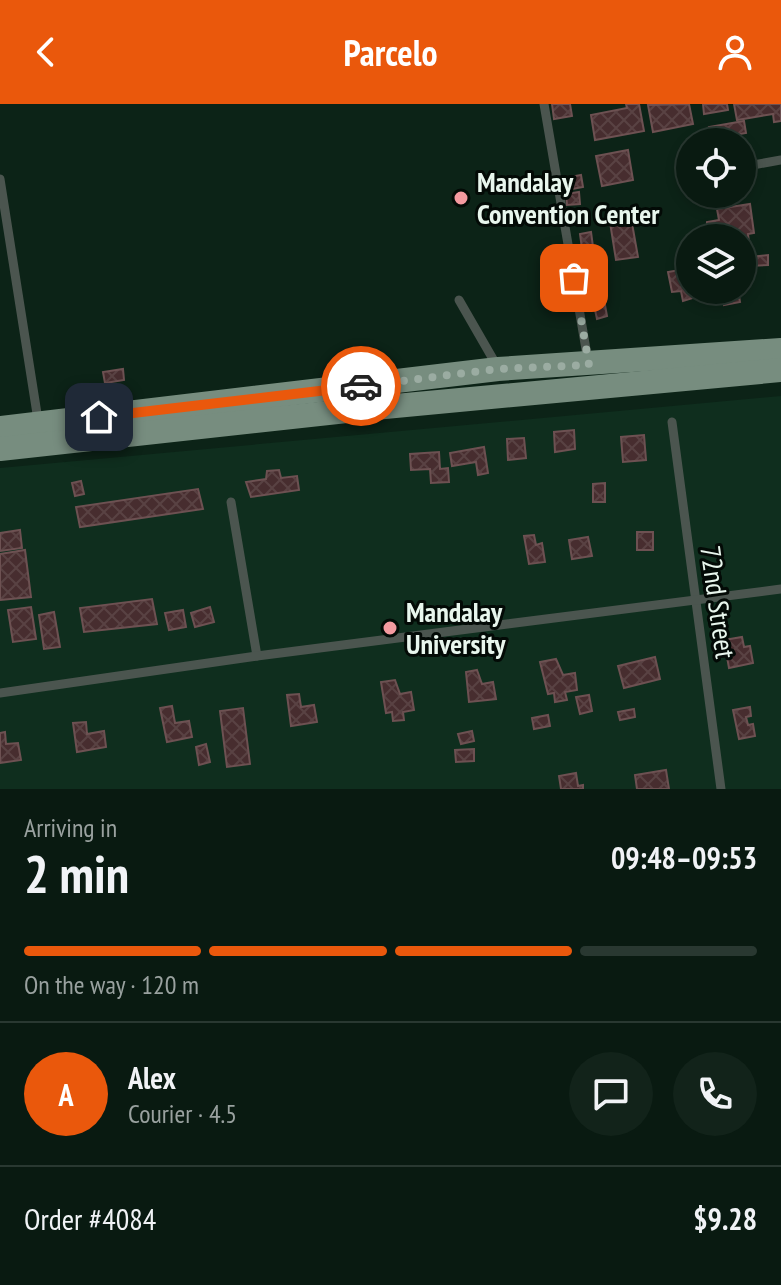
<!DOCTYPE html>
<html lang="en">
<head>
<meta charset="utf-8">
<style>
  :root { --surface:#091a11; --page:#12231a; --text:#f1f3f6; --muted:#99a19f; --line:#293831; --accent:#ea580c }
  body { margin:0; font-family:"PT Sans Narrow",sans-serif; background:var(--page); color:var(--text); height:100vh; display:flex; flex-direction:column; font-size:30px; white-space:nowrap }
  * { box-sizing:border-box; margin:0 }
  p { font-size:26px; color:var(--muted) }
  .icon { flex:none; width:44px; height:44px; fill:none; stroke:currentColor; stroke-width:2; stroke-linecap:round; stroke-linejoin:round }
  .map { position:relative; height:685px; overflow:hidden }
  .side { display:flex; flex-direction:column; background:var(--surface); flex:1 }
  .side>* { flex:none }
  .fabs { position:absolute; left:676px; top:24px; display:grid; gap:16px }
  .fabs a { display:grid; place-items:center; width:80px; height:80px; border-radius:50%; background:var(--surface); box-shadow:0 4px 12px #0003,0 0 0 2px var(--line); font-size:40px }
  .pin { position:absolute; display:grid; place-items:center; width:68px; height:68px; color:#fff; margin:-34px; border-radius:16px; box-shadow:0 4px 12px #0006 }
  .courier { position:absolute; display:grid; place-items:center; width:80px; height:80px; margin:-40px; border:6px solid #ea580c; border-radius:50%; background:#fff; color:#222; box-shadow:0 2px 10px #0007 }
  .head em { font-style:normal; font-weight:800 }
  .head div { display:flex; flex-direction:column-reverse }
  .head { display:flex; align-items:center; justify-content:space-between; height:136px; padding:0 24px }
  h1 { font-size:52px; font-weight:800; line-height:60px }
  .bar { display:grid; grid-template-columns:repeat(4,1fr); gap:12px 8px; align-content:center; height:96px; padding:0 24px }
  .bar i { height:10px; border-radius:6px; background:var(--line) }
  .bar .on { background:var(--accent) }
  .bar p { grid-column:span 4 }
  .line { display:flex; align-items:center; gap:20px; padding:0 24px; border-top:2px solid var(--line) }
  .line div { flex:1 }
  .round { display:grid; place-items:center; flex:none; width:84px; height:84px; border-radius:42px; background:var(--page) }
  header { display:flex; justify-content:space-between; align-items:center; height:104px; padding:0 24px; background:var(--accent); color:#fff; font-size:36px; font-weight:800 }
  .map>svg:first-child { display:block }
</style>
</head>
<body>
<header><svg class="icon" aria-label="back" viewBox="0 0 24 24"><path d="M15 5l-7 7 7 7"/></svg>Parcelo<svg class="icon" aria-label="person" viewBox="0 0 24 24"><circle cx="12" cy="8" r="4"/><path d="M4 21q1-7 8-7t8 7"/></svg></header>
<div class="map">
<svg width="781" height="685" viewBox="0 0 781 685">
  <defs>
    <pattern id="building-cross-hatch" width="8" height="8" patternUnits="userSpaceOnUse" patternTransform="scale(2)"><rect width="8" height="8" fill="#472d2f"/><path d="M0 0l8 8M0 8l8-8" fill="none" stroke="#594243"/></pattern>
  </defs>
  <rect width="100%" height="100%" fill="#0c2317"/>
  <polygon fill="#0f2e1e" points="781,292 781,685 0,685 0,364"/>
  <g fill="url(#building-cross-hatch)" stroke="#6d5152" stroke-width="2">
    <polygon points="552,0 570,0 572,12 554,15"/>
    <polygon points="626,0 639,0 644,27 595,36 591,11 627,4"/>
    <polygon points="689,0 693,20 653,28 648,1"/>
    <polygon points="703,0 727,0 728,6 704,10"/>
    <polygon points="734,0 781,0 781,17 774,18 773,10 737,16"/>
    <polygon points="744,17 746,29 728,32 729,38 711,38 709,23"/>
    <polygon points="628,46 633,76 602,82 596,52"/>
    <polygon points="581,71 583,83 572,85 570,73"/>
    <polygon points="579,88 580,100 567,101 566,90"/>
    <polygon points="750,100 754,129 748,130 749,138 723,134 722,129 708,131 707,118 719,116 717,105"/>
    <polygon points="630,108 638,153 616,156 609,112"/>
    <polygon points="591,128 594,150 583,152 580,130"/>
    <polygon points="690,151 690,186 712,188 683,197 681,187 672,188 668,168 680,166 677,153"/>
    <polygon points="768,151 768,161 750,162 750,153"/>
    <polygon points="722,186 738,186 740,198 724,201"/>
    <polygon points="603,190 607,212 597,215 592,192"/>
    <polygon points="123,265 124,276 105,279 103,268"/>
    <polygon points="574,326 575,345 555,348 554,328"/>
    <polygon points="644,331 646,356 623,358 621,333"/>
    <polygon points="524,334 526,354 508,356 507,335"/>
    <polygon points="484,343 488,369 478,371 476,358 452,362 450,349"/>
    <polygon points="439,348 440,365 448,364 449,378 431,379 430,365 411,366 410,350"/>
    <polygon points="279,366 281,374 297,372 299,386 251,393 246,378 266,375 267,367"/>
    <polygon points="81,377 84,390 75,392 72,379"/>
    <polygon points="605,379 605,398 593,398 593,380"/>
    <polygon points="198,385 203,405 80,423 76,403"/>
    <polygon points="20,426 22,444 0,447 0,429"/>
    <rect x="637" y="428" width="16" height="18"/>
    <polygon points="534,431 536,441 542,439 545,458 529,460 524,432"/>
    <polygon points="588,433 592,452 572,455 569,436"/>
    <polygon points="25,446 31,493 0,496 0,450"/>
    <polygon points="152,495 157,520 84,528 80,504"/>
    <polygon points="31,503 36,535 13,538 8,506"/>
    <polygon points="210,503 214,518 195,523 191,509"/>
    <polygon points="183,506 186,523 169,526 165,509"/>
    <polygon points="54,508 60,543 44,545 39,511"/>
    <polygon points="742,533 744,543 750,542 753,559 729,564 724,536"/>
    <polygon points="655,553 660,575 624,584 618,562"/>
    <polygon points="556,555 563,571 575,569 577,586 565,588 567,596 555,598 554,589 548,590 540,558"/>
    <polygon points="477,566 482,580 493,578 496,595 469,598 466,568"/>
    <polygon points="395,576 400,590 411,588 414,606 403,608 404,616 393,617 392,608 386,609 381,578"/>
    <polygon points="299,590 301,603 314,601 317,618 291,622 287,591"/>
    <polygon points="589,591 592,607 580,610 576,593"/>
    <polygon points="172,602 175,619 189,617 192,633 167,638 160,604"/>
    <polygon points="750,603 751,612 746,613 748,621 753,620 755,632 739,635 733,606"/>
    <polygon points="243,604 250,660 227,663 220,607"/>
    <polygon points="634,605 635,613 620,616 618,608"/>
    <polygon points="548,611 550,622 534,625 532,614"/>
    <polygon points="86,618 87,630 104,627 106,643 77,648 73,619"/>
    <polygon points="472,627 474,637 461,640 458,630"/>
    <polygon points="5,628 6,640 18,639 21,656 0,659 0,629"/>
    <polygon points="206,640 210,658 199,661 196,643"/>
    <polygon points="474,645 474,657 456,658 455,646"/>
    <polygon points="666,666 669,685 637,685 635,671"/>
    <polygon points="576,669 578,682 583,681 583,685 561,685 559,672"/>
  </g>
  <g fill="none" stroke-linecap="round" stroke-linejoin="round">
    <g stroke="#4b554f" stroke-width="9">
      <polyline points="544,0 588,257"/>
      <polyline points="742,63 781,56"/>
      <polyline points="0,75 38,316"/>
      <polyline points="459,196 497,262"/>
      <polyline points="672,318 721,685"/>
      <polyline points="231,398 257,552"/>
      <polyline points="0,589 257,552 781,485"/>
    </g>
    <g stroke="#778d7f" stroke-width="24">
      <polyline points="0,324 498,265 781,246"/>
      <polyline points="0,345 374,304 781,266"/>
    </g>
  </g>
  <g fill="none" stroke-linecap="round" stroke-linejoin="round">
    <polyline stroke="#9baca2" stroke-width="8" stroke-dasharray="0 14.4" points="361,282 498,265 589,261 574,174"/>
    <polyline stroke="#ea580c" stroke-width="10" points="99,313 361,282"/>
  </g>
  <g fill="#f49aa0" stroke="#030a06" stroke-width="3">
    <circle cx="461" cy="94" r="8"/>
    <circle cx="390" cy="524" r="8"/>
  </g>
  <g text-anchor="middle" stroke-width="6" stroke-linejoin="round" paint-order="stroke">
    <g font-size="28" font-weight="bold" fill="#e8f6ed" stroke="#030a06" text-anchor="start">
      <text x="477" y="88">Mandalay<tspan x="477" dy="32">Convention Center</tspan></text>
      <text x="406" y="518">Mandalay<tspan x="406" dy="32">University</tspan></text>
    </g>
    <g font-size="28" fill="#e8f6ed" stroke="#030a06">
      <text transform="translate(718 498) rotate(82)" y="10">72nd Street</text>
    </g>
  </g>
</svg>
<div class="fabs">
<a><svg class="icon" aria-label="locate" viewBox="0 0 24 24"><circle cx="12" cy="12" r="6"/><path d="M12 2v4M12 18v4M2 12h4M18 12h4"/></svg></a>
<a><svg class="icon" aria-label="layers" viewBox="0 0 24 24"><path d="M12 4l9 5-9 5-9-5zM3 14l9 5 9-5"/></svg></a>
</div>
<div class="pin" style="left:574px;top:174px;background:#ea580c"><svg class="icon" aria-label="bag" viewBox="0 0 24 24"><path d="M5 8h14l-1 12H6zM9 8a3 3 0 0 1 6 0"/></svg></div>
<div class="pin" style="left:99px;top:313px;background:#1f2937"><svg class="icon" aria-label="home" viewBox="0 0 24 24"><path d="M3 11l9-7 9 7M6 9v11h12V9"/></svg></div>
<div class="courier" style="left:361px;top:282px"><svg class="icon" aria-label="car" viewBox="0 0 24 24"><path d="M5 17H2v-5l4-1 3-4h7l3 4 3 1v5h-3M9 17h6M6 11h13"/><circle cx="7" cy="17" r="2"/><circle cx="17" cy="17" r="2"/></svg></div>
</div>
<section class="side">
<div class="head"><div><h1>2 min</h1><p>Arriving in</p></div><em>09:48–09:53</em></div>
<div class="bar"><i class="on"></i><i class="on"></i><i class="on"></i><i></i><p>On the way · 120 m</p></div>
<div class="line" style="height:144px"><b class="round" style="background:var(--accent);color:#fff">A</b><div><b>Alex</b><p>Courier · 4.5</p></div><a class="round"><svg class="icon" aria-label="chat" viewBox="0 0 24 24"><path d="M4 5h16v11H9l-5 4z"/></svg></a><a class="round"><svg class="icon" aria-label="phone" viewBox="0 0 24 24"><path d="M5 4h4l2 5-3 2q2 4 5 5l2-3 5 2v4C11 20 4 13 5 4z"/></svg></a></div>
<div class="line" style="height:104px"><div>Order #4084</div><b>$9.28</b></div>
</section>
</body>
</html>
